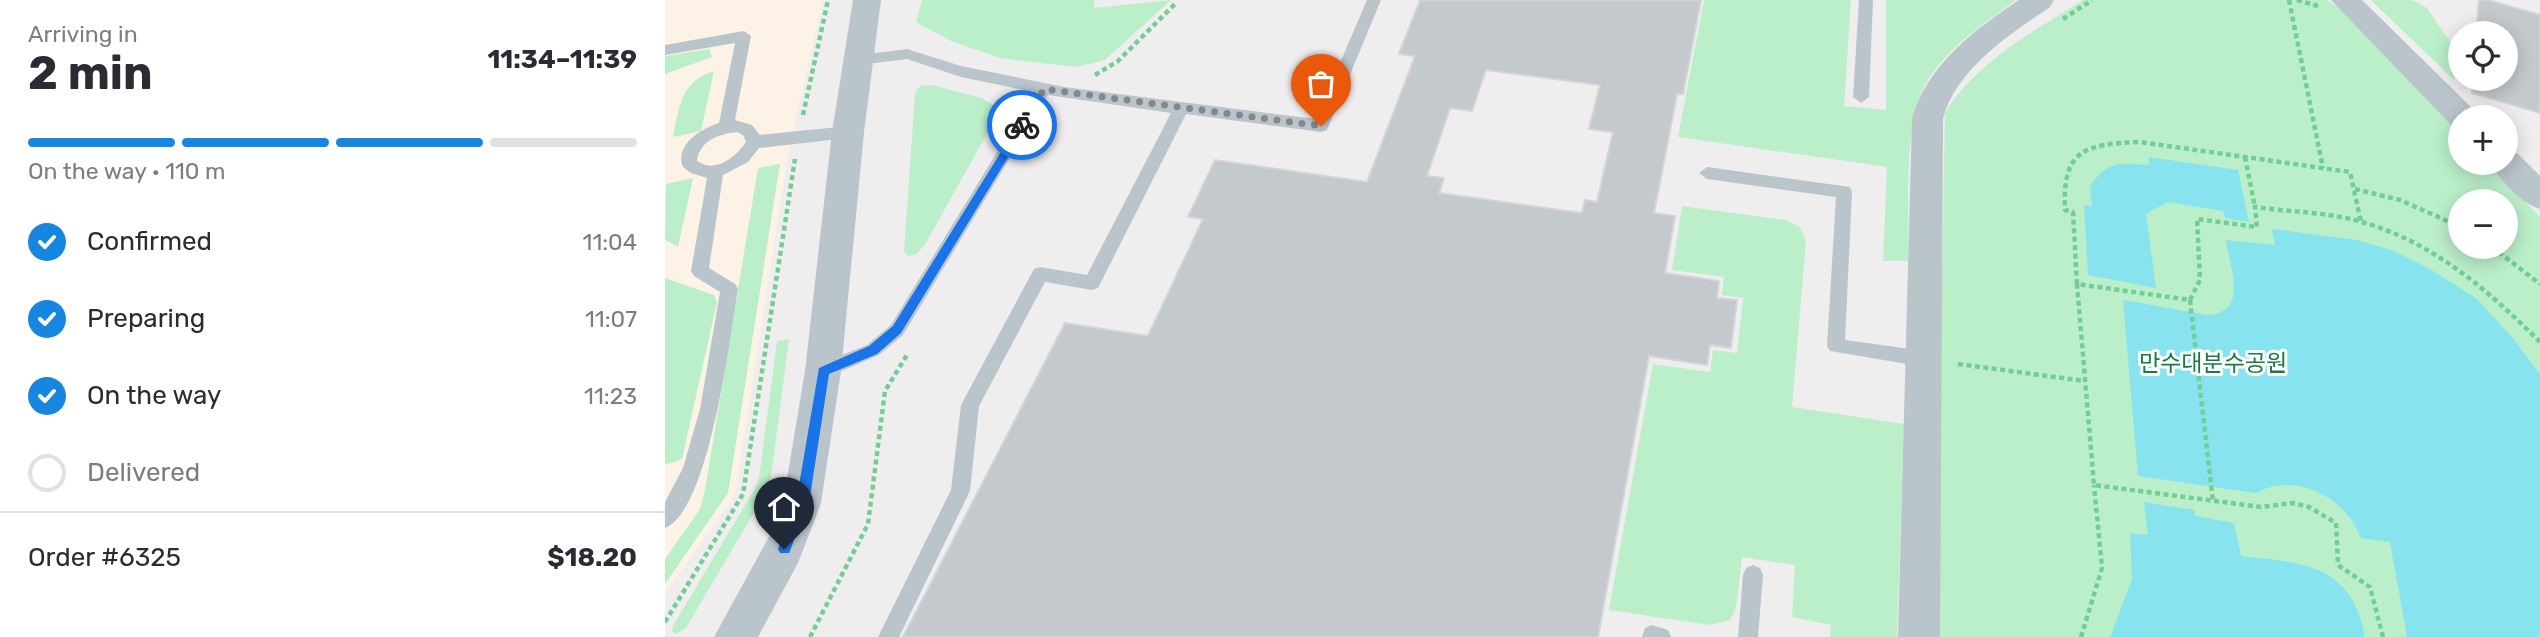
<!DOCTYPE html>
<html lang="en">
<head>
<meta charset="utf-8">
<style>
  :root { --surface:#fff; --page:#f2f2f3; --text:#2b2b33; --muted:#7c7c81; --line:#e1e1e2; --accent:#1786e1 }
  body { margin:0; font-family:Rubik,"Noto Sans KR",sans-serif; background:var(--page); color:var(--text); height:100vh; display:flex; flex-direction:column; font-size:26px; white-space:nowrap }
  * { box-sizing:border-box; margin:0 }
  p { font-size:23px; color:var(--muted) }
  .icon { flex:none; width:38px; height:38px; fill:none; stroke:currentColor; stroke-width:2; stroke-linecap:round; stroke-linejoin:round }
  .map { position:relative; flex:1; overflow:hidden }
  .details { display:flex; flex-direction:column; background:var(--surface); width:665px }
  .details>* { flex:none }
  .buttons { position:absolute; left:1783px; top:21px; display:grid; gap:14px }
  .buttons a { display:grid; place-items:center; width:70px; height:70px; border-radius:50%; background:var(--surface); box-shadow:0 4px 18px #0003; font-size:35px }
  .pin { position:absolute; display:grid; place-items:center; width:60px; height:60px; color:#fff; margin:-72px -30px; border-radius:50% 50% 50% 0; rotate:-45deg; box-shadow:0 0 7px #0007 }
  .pin .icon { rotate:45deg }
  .courier { position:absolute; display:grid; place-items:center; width:70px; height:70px; margin:-35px; border:5px solid #1a73e8; border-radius:50%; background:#fff; color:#222; box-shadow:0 2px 9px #0007 }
  .summary em { font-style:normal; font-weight:700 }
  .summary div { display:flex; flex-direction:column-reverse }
  .summary { display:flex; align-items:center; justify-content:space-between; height:119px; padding:0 28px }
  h1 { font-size:46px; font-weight:700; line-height:52px }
  .bar { display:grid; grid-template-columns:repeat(4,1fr); gap:10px 7px; align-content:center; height:84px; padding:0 28px }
  .bar i { height:9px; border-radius:5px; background:var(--line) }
  .bar .on { background:var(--accent) }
  .bar p { grid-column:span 4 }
  .line { display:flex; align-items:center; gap:18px; padding:0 28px; border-top:2px solid var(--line) }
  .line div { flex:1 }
  ol { padding:0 28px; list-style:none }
  li { display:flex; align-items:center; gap:21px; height:77px }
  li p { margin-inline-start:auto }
  li .icon { padding:7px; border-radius:50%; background:var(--accent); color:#fff; stroke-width:4 }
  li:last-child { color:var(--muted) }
  li i { width:38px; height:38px; border:4px solid var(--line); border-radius:50% }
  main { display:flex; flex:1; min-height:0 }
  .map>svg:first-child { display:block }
</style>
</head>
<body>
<main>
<section class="details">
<div class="summary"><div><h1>2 min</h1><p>Arriving in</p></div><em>11:34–11:39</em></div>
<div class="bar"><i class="on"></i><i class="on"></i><i class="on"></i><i></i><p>On the way · 110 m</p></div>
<ol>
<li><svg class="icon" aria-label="check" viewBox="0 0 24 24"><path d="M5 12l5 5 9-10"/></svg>Confirmed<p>11:04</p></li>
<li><svg class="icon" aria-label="check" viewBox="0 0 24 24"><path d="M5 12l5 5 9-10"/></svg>Preparing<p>11:07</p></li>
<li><svg class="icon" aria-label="check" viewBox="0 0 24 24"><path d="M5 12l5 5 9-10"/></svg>On the way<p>11:23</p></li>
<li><i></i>Delivered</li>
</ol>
<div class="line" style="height:91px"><div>Order #6325</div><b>$18.20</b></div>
</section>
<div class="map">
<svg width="1875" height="637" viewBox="0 0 1875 637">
  <rect width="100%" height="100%" fill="#f0edee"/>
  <polygon fill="#fcf3e6" points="0,0 158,0 124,148 70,495 0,594"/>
  <g fill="#bbefc9" fill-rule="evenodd">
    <polygon points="257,0 429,0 429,8 506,0 440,60 411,67 335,58 286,41 251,22"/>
    <path d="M1039,0H1186L1179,106L1221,110V0H1351C1321,22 1283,47 1263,80C1237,120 1245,212 1243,261H1218L1222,167L1013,137Z"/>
    <path d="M1418,0H1662L1683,14L1795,133L1796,163H1824L1875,217V637H1271L1280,113C1312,61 1368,32 1418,0ZM1796,201H1841V247H1796Z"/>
    <polygon points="1706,0 1746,0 1762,8 1788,46 1794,65 1789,80"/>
    <polygon points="44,49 47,57 0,74 0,56"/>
    <path d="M49,71L36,131L8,137C14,107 16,81 49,71Z"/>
    <polygon points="267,85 316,98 332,107 332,116 259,246 250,255 243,256 239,252 250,93 255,86"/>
    <polygon points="115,164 63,493 0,584 0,559 35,509 40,490 93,168"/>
    <polygon points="28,178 13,247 0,240 1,184"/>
    <polygon points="1017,206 1121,220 1135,227 1141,241 1127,407 1239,424 1232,637 1165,637 1166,625 1127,617 1130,565 1077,557 1071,608 1065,620 1045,625 944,610 988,364 1045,372 1048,350 1072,353 1078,298 1057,295 1059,277 1007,270"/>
    <polygon points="0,278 49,295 52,302 17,459 0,465"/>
    <polygon points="124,339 106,477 101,492 21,628 10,634 7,631 8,626 89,490 94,478 112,341"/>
  </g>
  <g fill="#87e3ed">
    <path d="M1484,157L1573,170L1584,222L1560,218L1558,211L1503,202L1481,214L1491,288L1423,275L1419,205L1427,206L1425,186C1443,160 1455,163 1484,165Z"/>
    <path d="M1607,229L1692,240L1729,251L1765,269L1812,299L1847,337L1875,374V637H1742L1725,542L1696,538C1692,530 1688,520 1682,514C1659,487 1621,476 1591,493L1473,476L1458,300L1543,315C1584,312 1565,269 1561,240L1610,245Z"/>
    <path d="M1479,502L1530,510V516L1569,523L1576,556C1639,563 1687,564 1700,637H1445L1467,579L1465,533L1483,535Z"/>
  </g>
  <g fill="#c4c9cd" stroke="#d1d5d9" stroke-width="2" fill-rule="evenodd">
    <path d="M755,0H1036L1018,94H1012L989,213L1010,216L1000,273L1054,281L1052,298L1072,300L1066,348L1045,345L1042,365L984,356L933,637H238L400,323L483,336L538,219L523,217L550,160L702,182L750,56L734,54ZM821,70L935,85L924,129L948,132L932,202L920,200L917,213L774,193L779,178L762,176L785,108L807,111Z"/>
    <polygon points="1814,0 1823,0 1875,15 1875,113 1807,93 1808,79 1841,79 1841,33 1811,33"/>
  </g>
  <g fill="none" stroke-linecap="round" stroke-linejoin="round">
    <g stroke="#72cd96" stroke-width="4.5" stroke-dasharray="5 3.5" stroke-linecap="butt">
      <polyline points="1624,0 1658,168"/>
      <polyline points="1632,0 1653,6"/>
      <polyline points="1398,19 1427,0"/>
      <polyline points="430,75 453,61 512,2"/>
      <polyline points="138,115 163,0"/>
      <polyline points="1580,157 1590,207"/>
      <polyline points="1690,189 1735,200 1796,227"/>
      <polyline points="1827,247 1875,284"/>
      <path d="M1412,284L1408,212L1400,210C1397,149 1420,144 1475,142L1685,172L1696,222"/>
      <polyline points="1525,300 1548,502"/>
      <polyline points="1293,364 1420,381"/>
      <polyline points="0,622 78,494 130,159"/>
      <polyline points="145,637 203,524 220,391 242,355"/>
      <polyline points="1416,637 1437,568 1429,485"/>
      <path d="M1718,637L1705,587L1673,565L1671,523L1644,507L1628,503L1596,507L1429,485L1412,284L1525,300L1535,280L1532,219L1592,227L1590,207C1625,212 1663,212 1697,222C1768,242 1824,291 1875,342"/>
    </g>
    <g fill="#b9c4cb" fill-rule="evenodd">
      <polygon points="702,0 716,0 662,130 656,132 521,114 433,288 427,290 380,282 314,406 305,491 234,637 213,637 286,490 296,405 369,269 375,267 422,275 506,113 383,95 238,335 214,355 158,379 152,377 149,371 152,365 202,345 226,325 369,92 296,77 242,59 193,65 186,60 188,56 242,49 296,66 399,87 651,119"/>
      <polygon points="1194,0 1208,0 1204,97 1196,103 1188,97"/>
      <path d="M79,31L86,36L70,120L87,125L95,135L183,126L191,132L183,138L94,148L83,162L58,175L44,268L70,284L73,289C65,335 45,510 0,528V502L18,468L35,409L55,292L29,276L26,271L42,178L26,173L18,167C9,145 36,129 54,123L70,43L0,55V45ZM72,132L78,135L81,142C71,157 50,174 32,161C35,140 54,134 72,132Z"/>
      <polygon points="1042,167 1185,187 1187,192 1180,340 1260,351 1266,353 1269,359 1266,365 1260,367 1165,351 1162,346 1171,197 1042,179 1034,173"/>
      <polygon points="1088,565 1095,568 1098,575 1093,637 1073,637 1078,575 1081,568"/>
      <polygon points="987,625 1003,630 1006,637 977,637 980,628"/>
    </g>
    <g fill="#b9c4cb" fill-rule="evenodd">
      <polygon points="188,0 216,0 199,132 176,371 156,503 133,563 93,637 49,637 104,537 118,503 140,371 167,132"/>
      <path d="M1354,0H1389L1385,7C1345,34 1290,70 1278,119L1275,637H1233L1247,119C1261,66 1310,29 1354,0Z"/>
      <polygon points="1666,0 1697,0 1808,109 1812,117 1796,117 1796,128 1786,125"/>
      <path d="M1841,150L1852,153L1875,176V209C1856,203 1835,180 1825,163H1841Z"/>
    </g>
  </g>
  <polygon fill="#1a73e8" points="357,121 362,125 361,128 236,333 212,354 164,374 144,503 124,553 115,553 113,549 131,503 154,368 204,346 228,326 354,123"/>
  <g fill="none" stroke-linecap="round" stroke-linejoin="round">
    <polyline stroke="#82898e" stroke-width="7" stroke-dasharray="0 12.6" points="357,125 379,89 656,126"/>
  </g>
  <g text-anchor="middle" stroke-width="6" stroke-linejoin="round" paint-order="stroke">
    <g font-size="23" fill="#167d3e" stroke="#fff">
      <text x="1548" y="371">만수대분수공원</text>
    </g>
  </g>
</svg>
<div class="buttons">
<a><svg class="icon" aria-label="locate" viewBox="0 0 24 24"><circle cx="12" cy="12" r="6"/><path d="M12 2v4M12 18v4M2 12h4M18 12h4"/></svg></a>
<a>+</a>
<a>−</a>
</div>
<div class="pin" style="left:656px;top:126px;background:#ea580c"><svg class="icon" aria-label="bag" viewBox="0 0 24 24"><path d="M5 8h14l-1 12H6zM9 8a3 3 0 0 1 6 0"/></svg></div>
<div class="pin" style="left:119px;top:549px;background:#1f2937"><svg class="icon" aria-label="home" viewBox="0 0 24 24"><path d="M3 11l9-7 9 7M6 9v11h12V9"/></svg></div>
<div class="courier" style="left:357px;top:125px"><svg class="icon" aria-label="bike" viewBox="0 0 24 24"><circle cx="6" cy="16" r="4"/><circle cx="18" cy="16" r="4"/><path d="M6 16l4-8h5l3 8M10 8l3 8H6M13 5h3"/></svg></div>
</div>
</main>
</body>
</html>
